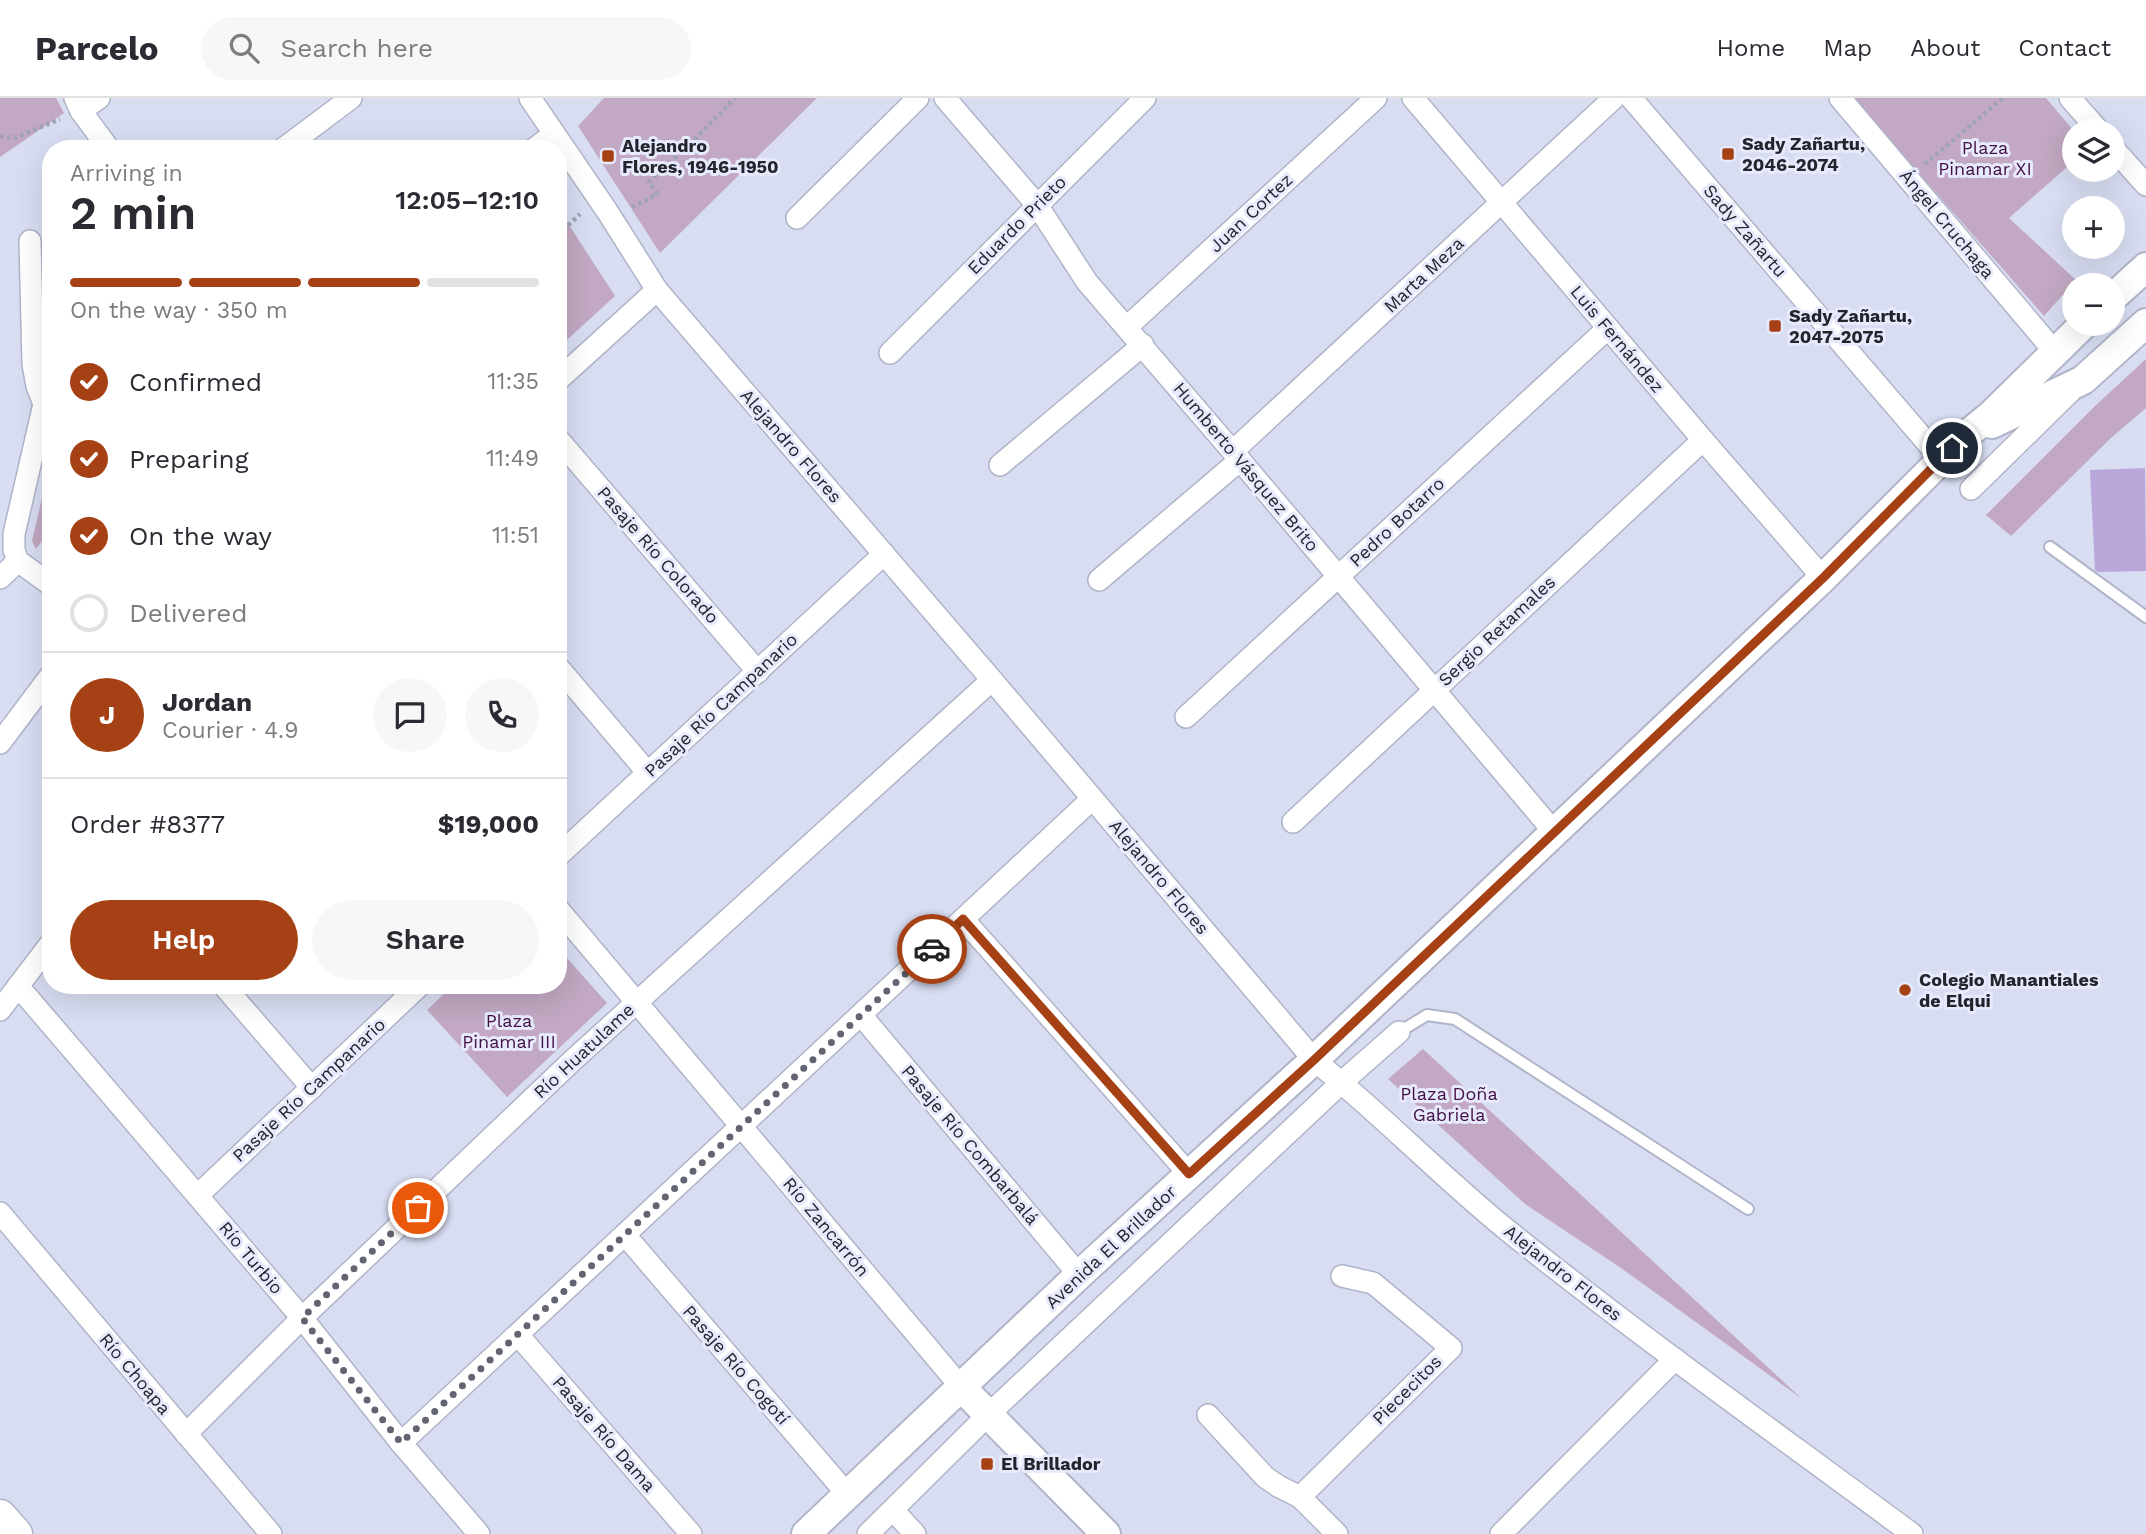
<!DOCTYPE html>
<html lang="en">
<head>
<meta charset="utf-8">
<style>
  :root { --surface:#fff; --page:#f7f7f7; --text:#2b2b33; --muted:#7c7c81; --line:#e1e1e2; --accent:#a64116 }
  body { margin:0; font-family:"Work Sans",sans-serif; background:var(--page); color:var(--text); height:100vh; display:flex; flex-direction:column; font-size:26px; white-space:nowrap }
  * { box-sizing:border-box; margin:0 }
  p { font-size:23px; color:var(--muted) }
  .icon { flex:none; width:38px; height:38px; fill:none; stroke:currentColor; stroke-width:2; stroke-linecap:round; stroke-linejoin:round }
  .map { position:relative; flex:1; overflow:hidden }
  .side { position:absolute; left:42px; top:42px; width:525px; height:854px; display:flex; flex-direction:column; background:var(--surface); border-radius:28px; box-shadow:0 7px 28px #0002 }
  .side>* { flex:none }
  .controls { position:absolute; left:2062px; top:21px; display:grid; gap:14px }
  .controls a { display:grid; place-items:center; width:63px; height:63px; border-radius:50%; background:var(--surface); box-shadow:0 7px 28px #0002; font-size:35px }
  .pin { position:absolute; display:grid; place-items:center; width:60px; height:60px; color:#fff; margin:-30px; border:4px solid #fff; border-radius:50%; box-shadow:0 2px 7px #0007 }
  .courier { position:absolute; display:grid; place-items:center; width:70px; height:70px; margin:-35px; border:5px solid #a64116; border-radius:50%; background:#fff; color:#222; box-shadow:0 2px 9px #0007 }
  .headline em { font-style:normal; font-weight:600 }
  .headline div { display:flex; flex-direction:column-reverse }
  .headline { display:flex; align-items:center; justify-content:space-between; height:119px; padding:0 28px }
  h1 { font-size:46px; font-weight:600; line-height:52px }
  .bar { display:grid; grid-template-columns:repeat(4,1fr); gap:10px 7px; align-content:center; height:84px; padding:0 28px }
  .bar i { height:9px; border-radius:5px; background:var(--line) }
  .bar .current { background:var(--accent) }
  .bar p { grid-column:span 4 }
  .line { display:flex; align-items:center; gap:18px; padding:0 28px; border-top:2px solid var(--line) }
  .line div { flex:1 }
  .round { display:grid; place-items:center; flex:none; width:74px; height:74px; border-radius:37px; background:var(--page) }
  ol { padding:0 28px; list-style:none }
  li { display:flex; align-items:center; gap:21px; height:77px }
  li p { margin-inline-start:auto }
  li .icon { padding:7px; border-radius:50%; background:var(--accent); color:#fff; stroke-width:4 }
  li:last-child { color:var(--muted) }
  li i { width:38px; height:38px; border:4px solid var(--line); border-radius:50% }
  .button { display:flex; gap:14px; margin-top:auto; padding:14px 28px }
  .button a { flex:1; height:80px; border-radius:42px; background:var(--accent); color:#fff; font-size:28px; font-weight:600; line-height:80px; text-align:center }
  .button a+a { background:var(--page); color:var(--text) }
  header { display:flex; align-items:center; gap:42px; box-sizing:border-box; height:98px; padding:0 35px; background:var(--surface); border-bottom:2px solid var(--line) }
  header strong { font-size:33px }
  nav { display:flex; gap:38px; margin-inline-start:auto; font-size:24px }
  .search { width:490px; height:63px; background:var(--page); display:flex; align-items:center; gap:18px; box-sizing:border-box; padding:0 24px; border-radius:38px; color:var(--muted); font-size:26px }
  .map>svg:first-child { display:block }
</style>
</head>
<body>
<header>
<strong>Parcelo</strong>
<div class="search"><svg class="icon" aria-label="search" viewBox="0 0 24 24"><circle cx="10" cy="10" r="6"/><path d="M15 15l6 6"/></svg>Search here</div>
<nav><a>Home</a><a>Map</a><a>About</a><a>Contact</a></nav>
</header>
<div class="map">
<svg width="2146" height="1436" viewBox="0 0 2146 1436">
  <rect width="100%" height="100%" fill="#d8ddf2"/>
  <g fill="#c2a8c2">
    <polygon points="0,0 56,0 64,15 0,59"/>
    <polygon points="604,0 817,0 660,155 578,28"/>
    <polygon points="1850,0 2046,0 2074,33 2074,63 2009,120 2076,182 2044,218 1917,73"/>
    <polygon points="558,110 615,198 558,250"/>
    <polygon points="51,128 51,257 42,269 39,147 44,147 45,132"/>
    <polygon points="2146,261 2146,310 2112,339 2011,438 1986,417 2096,307"/>
    <polygon points="51,361 51,431 36,451 32,443"/>
    <polygon points="558,850 607,905 507,999 427,912 453,887 558,887"/>
    <polygon points="1423,951 1801,1300 1621,1170 1525,1106 1388,981"/>
  </g>
  <polygon fill="#b9a7da" points="2145,370 2146,473 2098,474 2095,472 2090,372"/>
  <g fill="none" stroke-linecap="round" stroke-linejoin="round">
    <defs>
      <g id="service">
        <polyline points="2050,449 2146,519"/>
        <polyline points="1399,934 1427,917 1455,921 1748,1111"/>
      </g>
      <g id="minor">
        <polyline points="75,0 81,13 109,51"/>
        <path d="M530,0L607,113L657,192L992,582L1314,962C1384,1018 1446,1084 1517,1140C1646,1243 1780,1338 1912,1436"/>
        <polyline points="945,0 1037,107 1087,184 1240,362 1554,734"/>
        <polyline points="1413,0 1703,342 1823,480"/>
        <polyline points="1631,0 1941,361"/>
        <polyline points="1840,0 2054,253"/>
        <polyline points="2070,0 2099,33"/>
        <polyline points="81,13 99,0"/>
        <polyline points="2112,49 2146,87"/>
        <polyline points="283,51 351,0"/>
        <polyline points="534,51 554,36"/>
        <polyline points="797,120 918,0"/>
        <polyline points="30,143 33,266 37,288 44,306"/>
        <polyline points="1127,229 1376,0"/>
        <polyline points="890,255 1145,0"/>
        <polyline points="558,282 657,192"/>
        <polyline points="558,341 758,574"/>
        <polyline points="1233,353 1614,0"/>
        <polyline points="1000,367 1143,247"/>
        <polyline points="1971,391 2070,294"/>
        <polyline points="18,463 14,452 14,436 44,306 51,297"/>
        <polyline points="18,463 51,487"/>
        <polyline points="0,480 18,463"/>
        <polyline points="1099,482 1240,362"/>
        <polyline points="558,569 648,675"/>
        <polyline points="1186,619 1608,230"/>
        <polyline points="0,645 51,577"/>
        <polyline points="1293,724 1703,342"/>
        <polyline points="558,758 884,456"/>
        <polyline points="558,811 961,1289"/>
        <polyline points="963,821 1189,1076"/>
        <polyline points="223,887 312,990"/>
        <polyline points="18,888 302,1220 401,1345 479,1436"/>
        <polyline points="0,912 51,845"/>
        <polyline points="861,917 1079,1177"/>
        <polyline points="198,1097 420,887"/>
        <polyline points="0,1115 271,1436"/>
        <polyline points="625,1137 847,1396"/>
        <polyline points="518,1237 691,1436"/>
        <polyline points="1208,1317 1265,1379 1278,1388 1300,1399 1337,1436"/>
        <polyline points="186,1336 302,1220 572,963 992,582"/>
        <polyline points="401,1345 1092,701"/>
        <polyline points="1300,1399 1451,1250 1373,1185 1342,1178"/>
        <polyline points="893,1412 915,1436"/>
        <polyline points="868,1436 988,1317 1342,984 1399,934"/>
        <polyline points="1501,1436 1675,1261"/>
      </g>
      <g id="tertiary">
        <polyline points="2112,200 2146,169"/>
        <polyline points="1992,326 2083,282 2146,225"/>
        <polyline points="961,1289 1106,1436"/>
        <polyline points="806,1436 1079,1177 1314,962 1823,480 1964,339 1991,317 2084,226"/>
      </g>
      <polyline id="secondary" points="0,1418 16,1436"/>
    </defs>
    <use href="#service" stroke="#afb4c8" stroke-width="14"/>
    <use href="#minor" stroke="#afb4c8" stroke-width="24"/>
    <use href="#tertiary" stroke="#afb4c8" stroke-width="32"/>
    <use href="#secondary" stroke="#afb4c8" stroke-width="35"/>
    <g stroke="#9fa3b4" stroke-width="4.5" stroke-dasharray="3.5 3.5" stroke-linecap="butt">
      <polyline points="0,38 15,40 60,21"/>
      <polyline points="1925,66 2003,0"/>
      <polyline points="632,109 657,96 649,84 696,40 735,0"/>
      <polyline points="558,137 580,116"/>
    </g>
    <use href="#service" stroke="#fff" stroke-width="10"/>
    <use href="#minor" stroke="#fff" stroke-width="21"/>
    <use href="#tertiary" stroke="#fff" stroke-width="28"/>
    <use href="#secondary" stroke="#fff" stroke-width="32"/>
  </g>
  <g fill="none" stroke-linecap="round" stroke-linejoin="round">
    <polyline stroke="#626571" stroke-width="7" stroke-dasharray="0 12.6" points="418,1110 302,1220 401,1345 932,851"/>
    <polyline stroke="#a64116" stroke-width="9" points="932,851 963,821 1189,1076 1314,962 1823,480 1952,350"/>
  </g>
  <g fill="#a64116" stroke="#e7eafc" stroke-width="2.5">
    <rect x="1721" y="49" width="14" height="14" rx="3.5"/>
    <rect x="601" y="51" width="14" height="14" rx="3.5"/>
    <rect x="1768" y="221" width="14" height="14" rx="3.5"/>
    <circle cx="1905" cy="892" r="7"/>
    <rect x="980" y="1359" width="14" height="14" rx="3.5"/>
  </g>
  <g text-anchor="middle" stroke-width="6" stroke-linejoin="round" paint-order="stroke">
    <g font-size="18" font-weight="bold" fill="#23242c" stroke="#e7eafc" text-anchor="start">
      <text x="1742" y="52">Sady Zañartu,<tspan x="1742" dy="21">2046-2074</tspan></text>
      <text x="622" y="54">Alejandro<tspan x="622" dy="21">Flores, 1946-1950</tspan></text>
      <text x="1789" y="224">Sady Zañartu,<tspan x="1789" dy="21">2047-2075</tspan></text>
      <text x="1919" y="888">Colegio Manantiales<tspan x="1919" dy="21">de Elqui</tspan></text>
      <text x="1001" y="1372">El Brillador</text>
    </g>
    <g font-size="18" fill="#421045" stroke="#e7eafc">
      <text x="1985" y="56">Plaza<tspan x="1985" dy="21">Pinamar XI</tspan></text>
      <text x="509" y="929">Plaza<tspan x="509" dy="21">Pinamar III</tspan></text>
      <text x="1449" y="1002">Plaza Doña<tspan x="1449" dy="21">Gabriela</tspan></text>
    </g>
    <g font-size="18" fill="#23242c" stroke="#e7eafc">
      <text transform="translate(1251 115) rotate(-43)" y="6">Juan Cortez</text>
      <text transform="translate(1947 126) rotate(50)" y="6">Ángel Cruchaga</text>
      <text transform="translate(1017 127) rotate(-45)" y="6">Eduardo Prieto</text>
      <text transform="translate(1745 133) rotate(49)" y="6">Sady Zañartu</text>
      <text transform="translate(1424 177) rotate(-43)" y="6">Marta Meza</text>
      <text transform="translate(1617 241) rotate(50)" y="6">Luis Fernández</text>
      <text transform="translate(791 348) rotate(49)" y="6">Alejandro Flores</text>
      <text transform="translate(1246 369) rotate(50)" y="6">Humberto Vásquez Brito</text>
      <text transform="translate(1397 424) rotate(-43)" y="6">Pedro Botarro</text>
      <text transform="translate(658 457) rotate(49)" y="6">Pasaje Río Colorado</text>
      <text transform="translate(1497 533) rotate(-43)" y="6">Sergio Retamales</text>
      <text transform="translate(721 607) rotate(-43)" y="6">Pasaje Río Campanario</text>
      <text transform="translate(1159 779) rotate(50)" y="6">Alejandro Flores</text>
      <text transform="translate(584 953) rotate(-43)" y="6">Río Huatulame</text>
      <text transform="translate(309 992) rotate(-43)" y="6">Pasaje Río Campanario</text>
      <text transform="translate(970 1047) rotate(50)" y="6">Pasaje Río Combarbalá</text>
      <text transform="translate(826 1129) rotate(50)" y="6">Río Zancarrón</text>
      <text transform="translate(1111 1149) rotate(-43)" y="6">Avenida El Brillador</text>
      <text transform="translate(251 1160) rotate(50)" y="6">Río Turbio</text>
      <text transform="translate(1563 1175) rotate(38)" y="6">Alejandro Flores</text>
      <text transform="translate(736 1267) rotate(49)" y="6">Pasaje Río Cogotí</text>
      <text transform="translate(135 1276) rotate(50)" y="6">Río Choapa</text>
      <text transform="translate(1407 1292) rotate(-45)" y="6">Piececitos</text>
      <text transform="translate(604 1336) rotate(49)" y="6">Pasaje Río Dama</text>
    </g>
  </g>
</svg>
<div class="controls">
<a><svg class="icon" aria-label="layers" viewBox="0 0 24 24"><path d="M12 4l9 5-9 5-9-5zM3 14l9 5 9-5"/></svg></a>
<a>+</a>
<a>−</a>
</div>
<div class="pin" style="left:418px;top:1110px;background:#ea580c"><svg class="icon" aria-label="bag" viewBox="0 0 24 24"><path d="M5 8h14l-1 12H6zM9 8a3 3 0 0 1 6 0"/></svg></div>
<div class="pin" style="left:1952px;top:350px;background:#1f2937"><svg class="icon" aria-label="home" viewBox="0 0 24 24"><path d="M3 11l9-7 9 7M6 9v11h12V9"/></svg></div>
<div class="courier" style="left:932px;top:851px"><svg class="icon" aria-label="car" viewBox="0 0 24 24"><path d="M5 17H2v-5l4-1 3-4h7l3 4 3 1v5h-3M9 17h6M6 11h13"/><circle cx="7" cy="17" r="2"/><circle cx="17" cy="17" r="2"/></svg></div>
<section class="side">
<div class="headline"><div><h1>2 min</h1><p>Arriving in</p></div><em>12:05–12:10</em></div>
<div class="bar"><i class="current"></i><i class="current"></i><i class="current"></i><i></i><p>On the way · 350 m</p></div>
<ol>
<li><svg class="icon" aria-label="check" viewBox="0 0 24 24"><path d="M5 12l5 5 9-10"/></svg>Confirmed<p>11:35</p></li>
<li><svg class="icon" aria-label="check" viewBox="0 0 24 24"><path d="M5 12l5 5 9-10"/></svg>Preparing<p>11:49</p></li>
<li><svg class="icon" aria-label="check" viewBox="0 0 24 24"><path d="M5 12l5 5 9-10"/></svg>On the way<p>11:51</p></li>
<li><i></i>Delivered</li>
</ol>
<div class="line" style="height:126px"><b class="round" style="background:var(--accent);color:#fff">J</b><div><b>Jordan</b><p>Courier · 4.9</p></div><a class="round"><svg class="icon" aria-label="chat" viewBox="0 0 24 24"><path d="M4 5h16v11H9l-5 4z"/></svg></a><a class="round"><svg class="icon" aria-label="phone" viewBox="0 0 24 24"><path d="M5 4h4l2 5-3 2q2 4 5 5l2-3 5 2v4C11 20 4 13 5 4z"/></svg></a></div>
<div class="line" style="height:91px"><div>Order #8377</div><b>$19,000</b></div>
<div class="button"><a>Help</a><a>Share</a></div>
</section>
</div>
</body>
</html>
